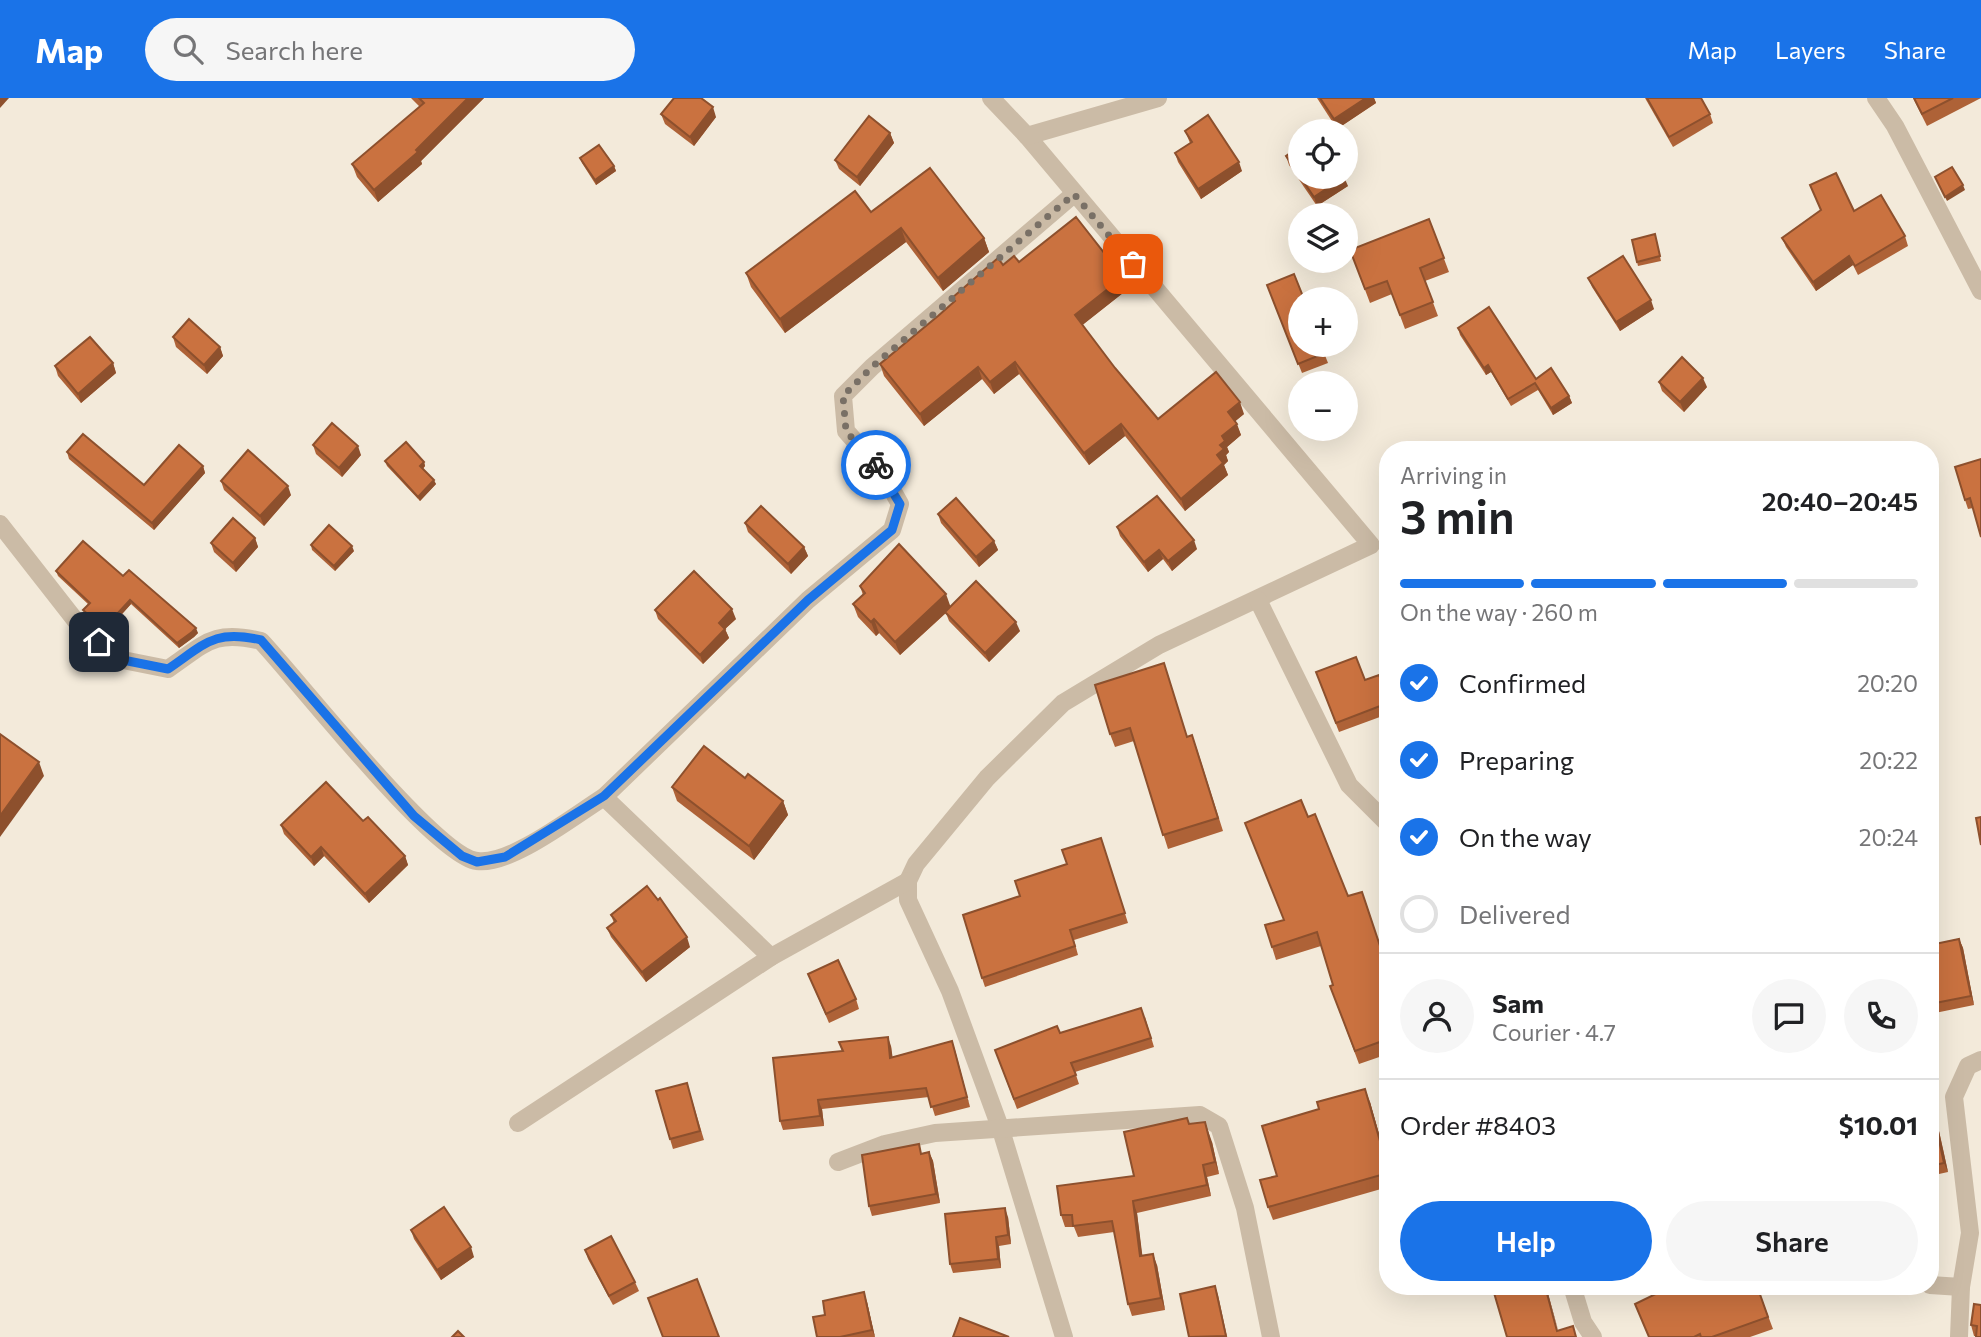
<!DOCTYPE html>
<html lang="en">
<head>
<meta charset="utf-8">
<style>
  :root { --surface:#fff; --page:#f6f6f6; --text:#202124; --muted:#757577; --line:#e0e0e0; --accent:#1a73e8 }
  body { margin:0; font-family:Commissioner,sans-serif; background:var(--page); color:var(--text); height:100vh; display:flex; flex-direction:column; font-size:26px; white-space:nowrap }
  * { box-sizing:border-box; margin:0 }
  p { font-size:23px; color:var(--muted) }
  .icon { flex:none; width:38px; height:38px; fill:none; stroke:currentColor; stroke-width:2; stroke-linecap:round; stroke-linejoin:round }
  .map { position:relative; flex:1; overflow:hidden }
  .details { position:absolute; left:1379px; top:343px; width:560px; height:854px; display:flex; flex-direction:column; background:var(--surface); border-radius:28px; box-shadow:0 7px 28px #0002 }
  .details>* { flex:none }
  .fabs { position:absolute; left:1288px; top:21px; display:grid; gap:14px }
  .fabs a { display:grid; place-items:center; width:70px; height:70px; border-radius:50%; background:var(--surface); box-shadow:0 7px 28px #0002; font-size:35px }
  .pin { position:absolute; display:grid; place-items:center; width:60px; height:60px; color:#fff; margin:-30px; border-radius:14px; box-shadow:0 4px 10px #0006 }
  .courier { position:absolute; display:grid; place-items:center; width:70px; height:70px; margin:-35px; border:5px solid #1a73e8; border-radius:50%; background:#fff; color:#222; box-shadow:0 2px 9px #0007 }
  .overview em { font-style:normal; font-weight:600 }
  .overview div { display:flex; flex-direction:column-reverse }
  .overview { display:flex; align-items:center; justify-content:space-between; height:119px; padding:0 21px }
  h1 { font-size:46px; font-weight:600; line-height:52px }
  .bar { display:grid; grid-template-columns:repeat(4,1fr); gap:10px 7px; align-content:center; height:84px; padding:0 21px }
  .bar i { height:9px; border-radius:5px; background:var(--line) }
  .bar .selected { background:var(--accent) }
  .bar p { grid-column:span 4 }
  .line { display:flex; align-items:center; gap:18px; padding:0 21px; border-top:2px solid var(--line) }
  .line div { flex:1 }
  .round { display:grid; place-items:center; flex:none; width:74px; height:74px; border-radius:37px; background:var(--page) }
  ol { padding:0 21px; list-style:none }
  li { display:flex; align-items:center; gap:21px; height:77px }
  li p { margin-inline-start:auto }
  li .icon { padding:7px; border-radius:50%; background:var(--accent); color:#fff; stroke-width:4 }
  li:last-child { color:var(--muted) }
  li i { width:38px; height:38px; border:4px solid var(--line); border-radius:50% }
  .primary-button { display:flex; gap:14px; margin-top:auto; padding:14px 21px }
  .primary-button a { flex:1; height:80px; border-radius:42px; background:var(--accent); color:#fff; font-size:28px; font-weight:600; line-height:80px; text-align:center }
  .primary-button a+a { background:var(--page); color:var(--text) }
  header { display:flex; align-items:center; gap:42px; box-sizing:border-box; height:98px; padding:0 35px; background:var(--accent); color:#fff }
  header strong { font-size:33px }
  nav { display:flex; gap:38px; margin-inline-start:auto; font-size:24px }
  .search { width:490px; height:63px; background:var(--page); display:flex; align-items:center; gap:18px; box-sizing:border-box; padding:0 24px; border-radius:38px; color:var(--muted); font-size:26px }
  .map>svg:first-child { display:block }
</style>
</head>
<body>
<header>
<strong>Map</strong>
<div class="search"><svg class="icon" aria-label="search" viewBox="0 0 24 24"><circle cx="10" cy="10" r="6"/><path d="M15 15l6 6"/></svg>Search here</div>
<nav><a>Map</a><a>Layers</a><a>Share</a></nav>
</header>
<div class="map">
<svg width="1981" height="1239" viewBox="0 0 1981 1239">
  <rect width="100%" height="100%" fill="#f3eada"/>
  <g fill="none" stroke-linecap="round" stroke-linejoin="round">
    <g stroke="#cbbba6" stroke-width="18">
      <polyline points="991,0 1027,38 1371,447 1159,547 1063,605 987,680 916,766 908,783 908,802 950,893 1001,1032 1064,1239"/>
      <polyline points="1876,0 1895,28 1981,193"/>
      <polyline points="1027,38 1158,0"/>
      <path d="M0,426L79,527L118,561L168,571C205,546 213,531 261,543C298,582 435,758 477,763C510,768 575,717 604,699L771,859"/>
      <polyline points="1258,502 1349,687 1388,726"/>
      <polyline points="604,699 808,502 892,432 900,406 882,374 846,333 843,298 872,269 1074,96"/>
      <polyline points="518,1025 771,859 908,783"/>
      <polyline points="838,1064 885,1046 935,1035 1200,1017 1219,1028 1245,1110 1271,1239"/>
      <polyline points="1930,1187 1961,1189"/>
      <polyline points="1572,1188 1583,1224 1593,1239"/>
      <polyline points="1959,1239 1961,1189 1970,1135 1954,999 1968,968 1981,962"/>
    </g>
  </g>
  <g fill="#ae6237">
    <polygon points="411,0 484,0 421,63 422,66 378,104 357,79 352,66 420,9"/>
    <polygon points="1317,0 1374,0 1376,5 1337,31"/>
    <polygon points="1645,0 1701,0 1710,16 1713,25 1673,49"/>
    <polygon points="1913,0 1981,0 1927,28"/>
    <polygon points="661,16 716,19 694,48 665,26"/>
    <polygon points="1185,33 1242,73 1201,101 1178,64 1175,55 1190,45"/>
    <polygon points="890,35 894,45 860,88 839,71 835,62"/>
    <polygon points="1286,58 1348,88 1317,108 1289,67"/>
    <polygon points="580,60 614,68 616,73 596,87 582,65"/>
    <polygon points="1810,87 1854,113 1905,138 1908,148 1858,177 1853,167 1816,193 1786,149 1782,140 1821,112"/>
    <polygon points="871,114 984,140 989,154 943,193 906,144 785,235 751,189 746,175"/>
    <polygon points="1429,121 1449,174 1425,183 1438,218 1405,231 1392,196 1370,205 1350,152"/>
    <polygon points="1655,136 1661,163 1638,168 1637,164"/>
    <polygon points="1019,164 1123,179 1128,191 1082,227 1115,270 1158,321 1244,316 1235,323 1241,337 1227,349 1229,354 1226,357 1228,363 1224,367 1228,377 1185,413 1125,338 1089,367 1019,276 994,296 982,281 924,328 884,278 880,266 938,218 954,204 952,200 1003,167"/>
    <polygon points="1588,180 1654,211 1620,233 1592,189"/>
    <polygon points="1267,187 1321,247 1328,265 1302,275"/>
    <polygon points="1458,230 1536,281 1569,298 1572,305 1553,317 1538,292 1511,308 1491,274 1486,277 1460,237"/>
    <polygon points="173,239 220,249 223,258 207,276 176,249"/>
    <polygon points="113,265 116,275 81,305 58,278 55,268"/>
    <polygon points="1659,284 1707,289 1684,314 1662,293"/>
    <polygon points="313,347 361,357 342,379 316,356"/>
    <polygon points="67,354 144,387 203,368 205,375 154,432 69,361"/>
    <polygon points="1981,361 1973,410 1968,411 1965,402"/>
    <polygon points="385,363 424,364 425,368 423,371 436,386 420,403 387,368"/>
    <polygon points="221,383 291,397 264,428 224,392"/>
    <polygon points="938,416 994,443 998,452 979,469 941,425"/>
    <polygon points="745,425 804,449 808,458 791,476 748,434"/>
    <polygon points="1117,429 1197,451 1172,473 1163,461 1148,474 1120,438"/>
    <polygon points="255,440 258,449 236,474 214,454 211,445"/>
    <polygon points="311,447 354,453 335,473 312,452"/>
    <polygon points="56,473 123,478 198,535 194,539 179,550 131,506 105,535 85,516 83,512 88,506 58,478"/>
    <polygon points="860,488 951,508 1020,533 989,564 949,523 946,515 900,557 879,535 876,538 858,519 853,506 863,497"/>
    <polygon points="655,512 736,521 725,531 729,540 703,566 658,521"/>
    <polygon points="1164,565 1187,639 1192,637 1197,651 1223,733 1168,751 1134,643 1115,649 1110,636"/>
    <polygon points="1316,574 1365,582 1388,599 1388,616 1339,634"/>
    <polygon points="745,680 783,703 788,717 754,762 677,703 672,689"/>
    <polygon points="1308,719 1348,798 1362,794 1388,872 1388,956 1359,966 1330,888 1333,887 1321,848 1276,862 1272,849 1283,822"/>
    <polygon points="363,723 405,758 408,767 369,805 324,758 314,768 284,736 281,727"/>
    <polygon points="1101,740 1128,825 1074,842 1078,857 985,889 982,880 1020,798 1067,766"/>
    <polygon points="611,817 690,849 646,884 611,839 607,830 614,825"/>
    <polygon points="1959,841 1963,850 1974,907 1930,916 1930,847"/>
    <polygon points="808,876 856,901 859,911 829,925"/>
    <polygon points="1145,919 1154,949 1075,974 1079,986 1017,1011 995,952 1060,935"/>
    <polygon points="952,943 970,1009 935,1018 929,999 822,1011 824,1028 783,1032 780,1023 842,953 839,944 891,948 892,959"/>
    <polygon points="687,985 704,1042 673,1051 670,1041"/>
    <polygon points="1370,1004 1388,1068 1388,1089 1273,1122 1268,1109 1277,1078"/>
    <polygon points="1930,1015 1933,1015 1937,1024 1948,1074 1930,1078"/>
    <polygon points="1187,1020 1189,1026 1212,1044 1219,1076 1207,1079 1211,1098 1137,1115 1142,1158 1157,1167 1165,1212 1132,1218 1128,1206 1114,1134 1078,1139 1074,1129 1065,1129 1061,1117 1134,1078"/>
    <polygon points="929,1054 933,1063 940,1105 872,1118 869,1108 923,1055"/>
    <polygon points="1008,1119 1011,1146 999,1148 1001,1170 953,1175 950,1166"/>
    <polygon points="411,1132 474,1159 441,1182 414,1141"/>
    <polygon points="585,1152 635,1184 639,1193 613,1207 588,1161"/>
    <polygon points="1757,1188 1773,1231 1750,1239 1649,1239 1635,1206"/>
    <polygon points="867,1204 875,1239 817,1239 825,1217"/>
    <polygon points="1981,1207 1976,1238 1974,1238 1971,1227"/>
  </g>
  <g fill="#8d502d">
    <polygon points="0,0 9,0 0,10"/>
    <polygon points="468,0 484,0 421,63 422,66 378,104 374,92 416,52"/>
    <polygon points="1366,0 1374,0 1376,5 1337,31 1334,21"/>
    <polygon points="713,9 716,19 694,48 690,39"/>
    <polygon points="890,35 894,45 860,88 857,79"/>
    <polygon points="1239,64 1242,73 1201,101 1198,91"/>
    <polygon points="614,68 616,73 596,87 595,82"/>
    <polygon points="1344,79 1348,88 1317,108 1314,99"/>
    <polygon points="1963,87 1965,92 1947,103 1945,99"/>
    <polygon points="901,130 906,144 785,235 780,221"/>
    <polygon points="984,140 989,154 943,193 938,180"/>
    <polygon points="1849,158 1853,167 1816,193 1813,184"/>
    <polygon points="1123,179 1128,191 1080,229 1075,217"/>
    <polygon points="1651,202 1654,211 1620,233 1616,224"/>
    <polygon points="220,249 223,258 207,276 204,267"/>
    <polygon points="1015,264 1019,276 994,296 990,284"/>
    <polygon points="113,265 116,275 81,305 78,296"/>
    <polygon points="1488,267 1491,274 1486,277 1484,270"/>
    <polygon points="978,269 982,281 924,328 920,316"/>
    <polygon points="1703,280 1707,289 1684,314 1680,304"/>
    <polygon points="1569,298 1572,305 1553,317 1551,310"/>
    <polygon points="1240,304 1244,316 1232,326 1228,314"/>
    <polygon points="1121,326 1125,338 1089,367 1084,355"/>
    <polygon points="1237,326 1241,337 1227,349 1229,354 1226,357 1228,363 1224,367 1228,377 1185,413 1181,401 1217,357 1222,338"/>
    <polygon points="358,348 361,357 342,379 339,370"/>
    <polygon points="424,364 425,368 421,372 420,368"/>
    <polygon points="203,368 205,375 154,432 152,425"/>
    <polygon points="434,382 436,386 420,403 418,399"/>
    <polygon points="288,388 291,397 264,428 260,418"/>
    <polygon points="255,440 258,449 236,474 233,465"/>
    <polygon points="1194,442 1197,451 1172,473 1168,463"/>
    <polygon points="994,443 998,452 979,469 976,459"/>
    <polygon points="352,448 354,453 335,473 334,468"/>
    <polygon points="804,449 808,458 791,476 788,466"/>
    <polygon points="1159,452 1163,461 1148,474 1144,464"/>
    <polygon points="946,496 951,510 900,557 895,544"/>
    <polygon points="130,502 131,506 105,535 104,530"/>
    <polygon points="732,511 736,521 725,531 729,540 703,566 700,557 719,525"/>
    <polygon points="874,521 879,535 876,538 871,524"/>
    <polygon points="1016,524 1020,533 989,564 985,555"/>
    <polygon points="196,530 198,535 194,539 179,550 177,545"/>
    <polygon points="39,664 44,678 0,739 0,718"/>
    <polygon points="783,703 788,717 754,762 749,748"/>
    <polygon points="321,749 324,758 314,768 311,759"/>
    <polygon points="405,758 408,767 369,805 365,796"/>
    <polygon points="687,839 690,849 646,884 642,874"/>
    <polygon points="1959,841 1963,850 1974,907 1971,898"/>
    <polygon points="888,939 891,948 894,969 890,960"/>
    <polygon points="952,943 955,952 970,1009 967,999"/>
    <polygon points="1365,991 1370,1004 1388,1068 1388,1071"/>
    <polygon points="818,1002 822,1011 824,1028 820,1018"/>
    <polygon points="1933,1015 1937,1024 1948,1074 1944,1065"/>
    <polygon points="1205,1024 1212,1044 1219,1076 1215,1064"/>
    <polygon points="929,1054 933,1063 940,1105 936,1096"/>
    <polygon points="1203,1067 1207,1079 1211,1098 1207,1087"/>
    <polygon points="1133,1103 1137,1115 1144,1170 1140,1158"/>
    <polygon points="1005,1110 1008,1119 1011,1146 1008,1137"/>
    <polygon points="996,1139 999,1148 1001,1170 998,1161"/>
    <polygon points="471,1149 474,1159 441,1182 437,1172"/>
    <polygon points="1153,1156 1157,1167 1165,1212 1161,1200"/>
    <polygon points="1215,1188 1218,1197 1227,1239 1226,1238"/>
    <polygon points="1545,1188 1546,1188 1560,1239"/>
    <polygon points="864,1194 867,1204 875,1239 872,1232"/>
  </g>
  <g fill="#ca7240" stroke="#8d502d" stroke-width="2">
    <polygon points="419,0 468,0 416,52 418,54 374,92 352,66 424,5"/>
    <polygon points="674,0 701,0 713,9 690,39 661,16"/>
    <polygon points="1320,0 1366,0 1334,21"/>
    <polygon points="1647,0 1701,0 1710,16 1669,39"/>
    <polygon points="1914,0 1953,0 1922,16"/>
    <polygon points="1208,17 1239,64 1198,91 1175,55 1192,44 1185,33"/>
    <polygon points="869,18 890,35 857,79 835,62"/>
    <polygon points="599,47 614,68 595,82 580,60"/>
    <polygon points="1300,48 1300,79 1344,79 1314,99 1286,58"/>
    <polygon points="1952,69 1963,87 1945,99 1935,79"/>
    <polygon points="930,70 984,140 938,180 901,130 780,221 746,175 855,93 871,114"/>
    <polygon points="1836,75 1854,113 1881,97 1905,138 1855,168 1849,158 1813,184 1782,140 1821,112 1810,87"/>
    <polygon points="1076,119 1123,179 1075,217 1115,270 1158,321 1216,274 1240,304 1228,314 1237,326 1222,338 1225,343 1220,347 1224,351 1217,357 1223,365 1181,401 1121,326 1084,355 1015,264 990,284 978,269 920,316 880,266 938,218 955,203 952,200 998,160 1003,167 1014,158 1019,164"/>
    <polygon points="1429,121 1444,160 1420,170 1433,204 1400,217 1387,183 1365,191 1350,152"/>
    <polygon points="1655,136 1660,158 1637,164 1632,142"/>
    <polygon points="1623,158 1651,202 1616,224 1588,180"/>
    <polygon points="1294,176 1304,201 1300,201 1300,247 1321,247 1325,255 1298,266 1267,187"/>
    <polygon points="1489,209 1536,281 1551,270 1569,298 1551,310 1535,285 1508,301 1488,267 1484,270 1458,230"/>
    <polygon points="189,221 220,249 204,267 173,239"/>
    <polygon points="90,239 113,265 78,296 55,268"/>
    <polygon points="1682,259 1703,280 1680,304 1659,284"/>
    <polygon points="332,325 358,348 339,370 313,347"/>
    <polygon points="83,336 144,387 179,347 203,368 152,425 67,354"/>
    <polygon points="406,344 424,364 420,368 434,382 418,399 385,363"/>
    <polygon points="248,352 288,388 260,418 221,383"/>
    <polygon points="1981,361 1981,439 1970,400 1965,402 1955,369"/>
    <polygon points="1157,398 1194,442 1168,463 1159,452 1144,464 1117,429"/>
    <polygon points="956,400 994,443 976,459 938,416"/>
    <polygon points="761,408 804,449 788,466 745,425"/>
    <polygon points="233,420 255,440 233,465 211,445"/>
    <polygon points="329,427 352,448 334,468 311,447"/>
    <polygon points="83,443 123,478 129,472 196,530 192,534 177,545 130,502 104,530 83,512 90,505 56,473"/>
    <polygon points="899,446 946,496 895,544 874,521 871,524 853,506 865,495 860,488"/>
    <polygon points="694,473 732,511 719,525 725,531 700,557 655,512"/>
    <polygon points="976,483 1016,524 985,555 945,514"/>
    <polygon points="1356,559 1365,582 1379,577 1388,599 1388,605 1336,625 1316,574"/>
    <polygon points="1164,565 1187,639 1192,637 1218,720 1163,737 1130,630 1110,636 1095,587"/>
    <polygon points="0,636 39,664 0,718"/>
    <polygon points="704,648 745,680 748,676 783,703 749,748 672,689"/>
    <polygon points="326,684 363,723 368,719 405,758 365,796 321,749 311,759 281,727"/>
    <polygon points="1301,702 1308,719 1315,716 1348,798 1362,794 1388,872 1388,941 1355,953 1330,888 1333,887 1317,834 1272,849 1265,827 1284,822 1245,725"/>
    <polygon points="1981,719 1981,747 1976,720"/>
    <polygon points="1101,740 1125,815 1070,832 1075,848 982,880 963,817 1020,798 1015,783 1067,766 1062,752"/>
    <polygon points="647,788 658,802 660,800 687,839 642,874 607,830 616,823 611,817"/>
    <polygon points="1959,841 1971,898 1930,906 1930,847"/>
    <polygon points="838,862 856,901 826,916 808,876"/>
    <polygon points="1141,910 1151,940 1071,965 1076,977 1014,1001 995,952 1057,928 1060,935"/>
    <polygon points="888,939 890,960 952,943 967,999 931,1009 926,990 818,1002 820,1018 780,1023 773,960 843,953 839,944"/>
    <polygon points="687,985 700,1033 670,1041 656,993"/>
    <polygon points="1365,991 1388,1071 1388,1075 1268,1109 1260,1082 1277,1078 1262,1028 1319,1011 1317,1004"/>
    <polygon points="1930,1015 1933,1015 1944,1065 1930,1068"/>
    <polygon points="1187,1020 1189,1026 1205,1024 1215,1064 1203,1067 1207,1087 1133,1103 1140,1158 1153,1156 1161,1200 1128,1206 1112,1123 1073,1128 1072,1117 1061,1117 1057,1088 1134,1078 1124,1034"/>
    <polygon points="919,1046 921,1056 929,1054 936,1096 869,1108 862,1057"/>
    <polygon points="444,1109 471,1149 437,1172 411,1132"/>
    <polygon points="1005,1110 1008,1137 996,1139 998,1161 950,1166 945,1116"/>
    <polygon points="611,1138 635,1184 609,1198 585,1152"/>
    <polygon points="697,1181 719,1239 663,1239 648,1200"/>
    <polygon points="1215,1188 1226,1238 1189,1239 1180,1196"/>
    <polygon points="1492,1188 1545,1188 1557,1233 1573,1228 1576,1239 1507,1239"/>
    <polygon points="1672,1188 1757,1188 1768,1219 1712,1239 1701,1239 1700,1236 1694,1239 1649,1239 1635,1206"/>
    <polygon points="864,1194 872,1232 840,1239 817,1239 813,1219 825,1217 823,1203"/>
    <polygon points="1974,1206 1981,1207 1981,1239 1976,1239 1977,1228 1971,1227"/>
    <polygon points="960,1220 1009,1239 953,1239"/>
    <polygon points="458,1233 464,1239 452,1239"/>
  </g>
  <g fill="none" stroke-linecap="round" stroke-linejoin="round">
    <polyline stroke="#797066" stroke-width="7" stroke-dasharray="0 12.6" points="876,367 846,333 843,298 872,269 1074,96 1133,166"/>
    <path stroke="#1a73e8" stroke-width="9" d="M99,544L118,561L168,571C205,546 214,531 261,542L414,718L462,758L477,764L505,759L604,698L808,502L892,432L900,406L876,367"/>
  </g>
</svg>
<div class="fabs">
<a><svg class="icon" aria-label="locate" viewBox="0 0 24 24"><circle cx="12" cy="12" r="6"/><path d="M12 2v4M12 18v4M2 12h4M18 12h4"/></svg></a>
<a><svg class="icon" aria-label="layers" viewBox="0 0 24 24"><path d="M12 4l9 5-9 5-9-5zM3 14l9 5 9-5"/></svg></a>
<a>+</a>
<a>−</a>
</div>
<div class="pin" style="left:1133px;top:166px;background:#ea580c"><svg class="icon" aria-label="bag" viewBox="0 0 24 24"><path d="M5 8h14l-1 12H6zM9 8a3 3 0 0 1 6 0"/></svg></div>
<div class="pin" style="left:99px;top:544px;background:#1f2937"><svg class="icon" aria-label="home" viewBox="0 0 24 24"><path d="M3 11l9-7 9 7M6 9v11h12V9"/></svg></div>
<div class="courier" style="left:876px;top:367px"><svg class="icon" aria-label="bike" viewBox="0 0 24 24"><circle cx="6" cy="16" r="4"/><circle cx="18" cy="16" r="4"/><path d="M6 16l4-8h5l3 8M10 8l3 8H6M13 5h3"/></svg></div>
<section class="details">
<div class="overview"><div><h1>3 min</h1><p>Arriving in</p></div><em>20:40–20:45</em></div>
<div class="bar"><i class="selected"></i><i class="selected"></i><i class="selected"></i><i></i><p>On the way · 260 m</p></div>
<ol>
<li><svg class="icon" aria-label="check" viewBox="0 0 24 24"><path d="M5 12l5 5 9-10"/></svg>Confirmed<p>20:20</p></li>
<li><svg class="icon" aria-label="check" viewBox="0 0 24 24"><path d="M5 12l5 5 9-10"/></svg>Preparing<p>20:22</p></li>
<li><svg class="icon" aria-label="check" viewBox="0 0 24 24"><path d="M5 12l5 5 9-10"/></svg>On the way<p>20:24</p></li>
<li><i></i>Delivered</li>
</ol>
<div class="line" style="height:126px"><a class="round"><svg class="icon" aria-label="person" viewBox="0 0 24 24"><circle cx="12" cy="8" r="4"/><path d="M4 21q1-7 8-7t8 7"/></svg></a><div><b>Sam</b><p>Courier · 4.7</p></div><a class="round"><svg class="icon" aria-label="chat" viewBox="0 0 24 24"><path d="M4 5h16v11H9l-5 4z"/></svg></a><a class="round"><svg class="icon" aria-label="phone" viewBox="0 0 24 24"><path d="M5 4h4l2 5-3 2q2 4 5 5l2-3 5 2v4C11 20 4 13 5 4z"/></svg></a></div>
<div class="line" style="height:91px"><div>Order #8403</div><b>$10.01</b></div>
<div class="primary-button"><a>Help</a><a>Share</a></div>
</section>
</div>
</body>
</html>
